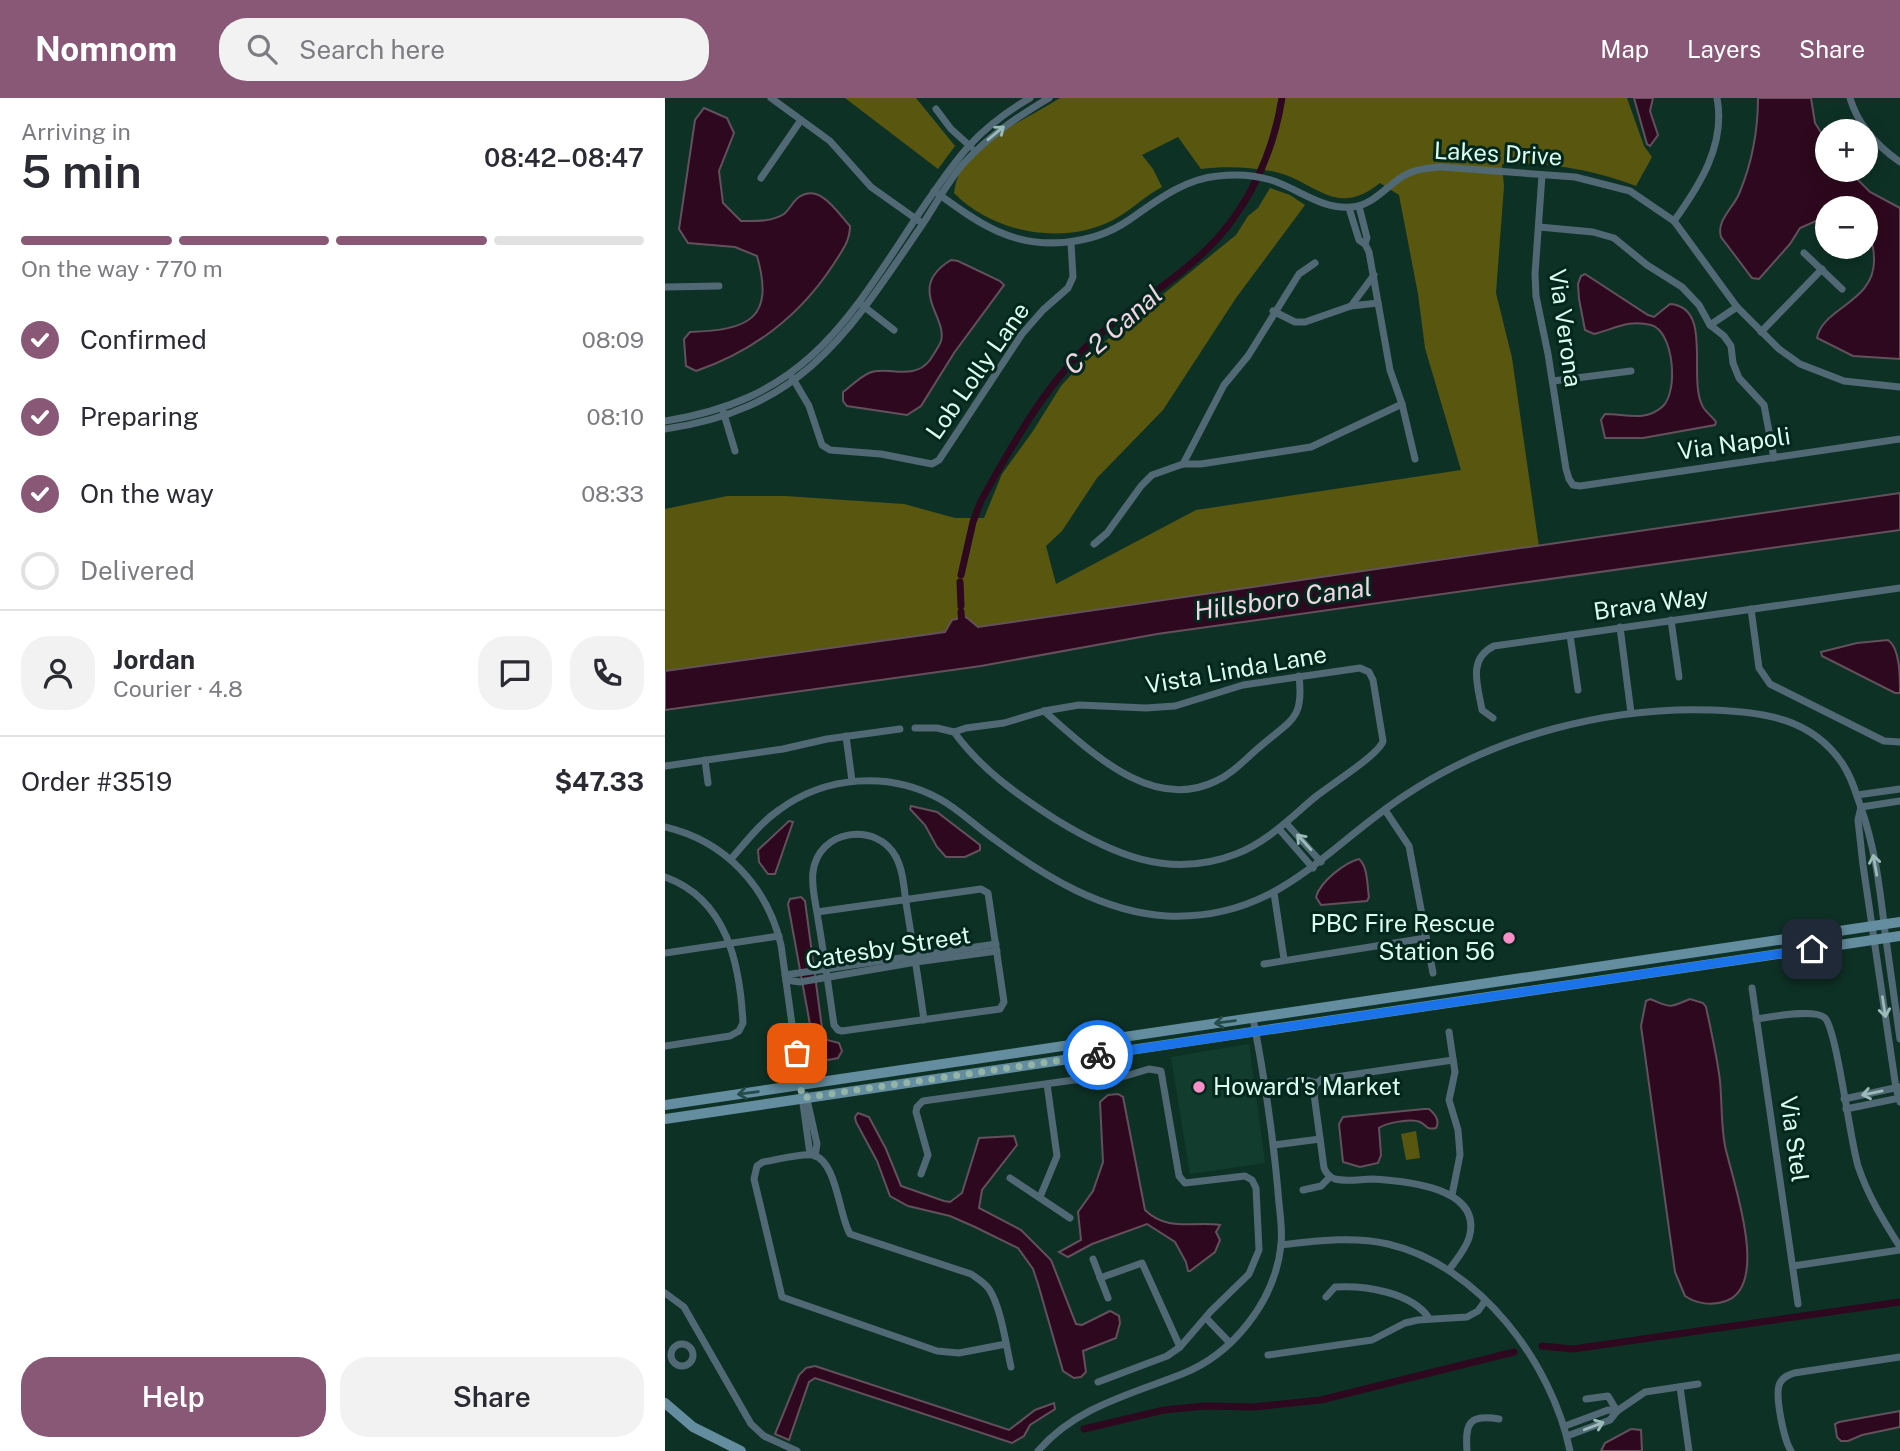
<!DOCTYPE html>
<html lang="en">
<head>
<meta charset="utf-8">
<style>
  :root { --surface:#fff; --page:#f2f2f3; --text:#2b2b33; --muted:#7c7c81; --line:#e1e1e2; --accent:#885876 }
  body { margin:0; font-family:"Public Sans",sans-serif; background:var(--page); color:var(--text); height:100vh; display:flex; flex-direction:column; font-size:26px; white-space:nowrap }
  * { box-sizing:border-box; margin:0 }
  p { font-size:23px; color:var(--muted) }
  .icon { flex:none; width:38px; height:38px; fill:none; stroke:currentColor; stroke-width:2; stroke-linecap:round; stroke-linejoin:round }
  .map { position:relative; flex:1; overflow:hidden }
  .panel { display:flex; flex-direction:column; background:var(--surface); width:665px }
  .panel>* { flex:none }
  .controls { position:absolute; left:1150px; top:21px; display:grid; gap:14px }
  .controls a { display:grid; place-items:center; width:63px; height:63px; border-radius:50%; background:var(--surface); box-shadow:0 4px 18px #0003; font-size:35px }
  .pin { position:absolute; display:grid; place-items:center; width:60px; height:60px; color:#fff; margin:-30px; border-radius:14px; box-shadow:0 4px 10px #0006 }
  .courier { position:absolute; display:grid; place-items:center; width:70px; height:70px; margin:-35px; border:5px solid #1a73e8; border-radius:50%; background:#fff; color:#222; box-shadow:0 2px 9px #0007 }
  .head em { font-style:normal; font-weight:600 }
  .head div { display:flex; flex-direction:column-reverse }
  .head { display:flex; align-items:center; justify-content:space-between; height:119px; padding:0 21px }
  h1 { font-size:46px; font-weight:600; line-height:52px }
  .bar { display:grid; grid-template-columns:repeat(4,1fr); gap:10px 7px; align-content:center; height:84px; padding:0 21px }
  .bar i { height:9px; border-radius:5px; background:var(--line) }
  .bar .current { background:var(--accent) }
  .bar p { grid-column:span 4 }
  .line { display:flex; align-items:center; gap:18px; padding:0 21px; border-top:2px solid var(--line) }
  .line div { flex:1 }
  .round { display:grid; place-items:center; flex:none; width:74px; height:74px; border-radius:28px; background:var(--page) }
  ol { padding:0 21px; list-style:none }
  li { display:flex; align-items:center; gap:21px; height:77px }
  li p { margin-inline-start:auto }
  li .icon { padding:7px; border-radius:50%; background:var(--accent); color:#fff; stroke-width:4 }
  li:last-child { color:var(--muted) }
  li i { width:38px; height:38px; border:4px solid var(--line); border-radius:50% }
  .cta { display:flex; gap:14px; margin-top:auto; padding:14px 21px }
  .cta a { flex:1; height:80px; border-radius:28px; background:var(--accent); color:#fff; font-size:28px; font-weight:600; line-height:80px; text-align:center }
  .cta a+a { background:var(--page); color:var(--text) }
  header { display:flex; align-items:center; gap:42px; box-sizing:border-box; height:98px; padding:0 35px; background:var(--accent); color:#fff }
  header strong { font-size:33px }
  nav { display:flex; gap:38px; margin-inline-start:auto; font-size:24px }
  .search { width:490px; height:63px; background:var(--page); display:flex; align-items:center; gap:18px; box-sizing:border-box; padding:0 24px; border-radius:28px; color:var(--muted); font-size:26px }
  main { display:flex; flex:1; min-height:0 }
  .map>svg:first-child { display:block }
</style>
</head>
<body>
<header>
<strong>Nomnom</strong>
<div class="search"><svg class="icon" aria-label="search" viewBox="0 0 24 24"><circle cx="10" cy="10" r="6"/><path d="M15 15l6 6"/></svg>Search here</div>
<nav><a>Map</a><a>Layers</a><a>Share</a></nav>
</header>
<main>
<section class="panel">
<div class="head"><div><h1>5 min</h1><p>Arriving in</p></div><em>08:42–08:47</em></div>
<div class="bar"><i class="current"></i><i class="current"></i><i class="current"></i><i></i><p>On the way · 770 m</p></div>
<ol>
<li><svg class="icon" aria-label="check" viewBox="0 0 24 24"><path d="M5 12l5 5 9-10"/></svg>Confirmed<p>08:09</p></li>
<li><svg class="icon" aria-label="check" viewBox="0 0 24 24"><path d="M5 12l5 5 9-10"/></svg>Preparing<p>08:10</p></li>
<li><svg class="icon" aria-label="check" viewBox="0 0 24 24"><path d="M5 12l5 5 9-10"/></svg>On the way<p>08:33</p></li>
<li><i></i>Delivered</li>
</ol>
<div class="line" style="height:126px"><a class="round"><svg class="icon" aria-label="person" viewBox="0 0 24 24"><circle cx="12" cy="8" r="4"/><path d="M4 21q1-7 8-7t8 7"/></svg></a><div><b>Jordan</b><p>Courier · 4.8</p></div><a class="round"><svg class="icon" aria-label="chat" viewBox="0 0 24 24"><path d="M4 5h16v11H9l-5 4z"/></svg></a><a class="round"><svg class="icon" aria-label="phone" viewBox="0 0 24 24"><path d="M5 4h4l2 5-3 2q2 4 5 5l2-3 5 2v4C11 20 4 13 5 4z"/></svg></a></div>
<div class="line" style="height:91px"><div>Order #3519</div><b>$47.33</b></div>
<div class="cta"><a>Help</a><a>Share</a></div>
</section>
<div class="map">
<svg width="1235" height="1353" viewBox="0 0 1235 1353">
  <rect width="100%" height="100%" fill="#0e3126"/>
  <polygon fill="#123c2e" points="584,946 600,1065 525,1076 506,959"/>
  <g fill="#59570f">
    <polygon points="180,0 251,0 290,48 273,71"/>
    <path d="M395,0H962L979,48L987,59L971,88C930,72 881,63 837,66L839,88L831,195L847,260L874,449L313,529L301,519L287,522L280,534L0,573V411L62,398H120L239,406L290,420H319L337,376L368,333L396,288L427,254L571,137L583,118L593,110L605,90L625,97L640,107L571,200L498,312L432,380L397,433L381,448L391,486L531,412L796,372L760,250L753,196L734,97L715,85C669,122 650,81 606,73C584,69 558,68 536,71L513,39L477,57L488,71L497,89C479,98 466,113 448,122C398,148 328,135 289,95C290,89 291,83 293,79C306,44 366,19 395,0Z"/>
    <polygon points="751,1033 755,1060 741,1062 736,1036"/>
  </g>
  <g fill="#2e081e" stroke="#62515c" stroke-width="2">
    <polygon points="969,0 988,0 985,13 993,37 985,48 982,46"/>
    <path d="M1093,0H1146L1150,25L1162,44V72H1183L1205,94L1235,110V261L1188,258L1152,240C1157,210 1210,204 1209,162C1209,150 1208,146 1201,137L1200,110H1162V121L1153,122L1135,130L1125,146L1094,181L1087,180L1056,139C1051,123 1068,110 1074,96C1087,65 1093,33 1093,0Z"/>
    <path d="M39,10L62,20L69,35L54,73L58,105L76,123C89,123 107,124 119,116C125,111 128,103 134,99C155,85 172,114 185,128C185,144 176,154 168,167C134,219 89,253 31,273L21,268L19,241L25,234C84,232 110,221 92,158L70,149L23,145L14,131L30,22Z"/>
    <path d="M286,162L293,163L335,183L339,187L289,255L256,308L242,317L182,308L178,303V294C186,288 195,279 204,275C222,267 248,284 265,262C268,257 274,249 276,243C283,219 240,190 286,162Z"/>
    <path d="M920,176L983,217L989,219L1005,206C1048,209 1023,278 1037,307C1039,313 1047,318 1051,324L1050,327L978,340H940L936,322L940,316C960,316 980,324 997,309C1014,295 1009,233 986,227C964,221 949,231 929,236L920,232L914,201L913,186L916,178Z"/>
    <polygon points="1235,395 1235,432 492,536 316,568 0,612 0,573 280,534 287,522 301,519 313,529"/>
    <path d="M1223,542C1235,550 1235,578 1235,595H1230L1157,558L1156,554L1192,545Z"/>
    <polygon points="246,708 272,714 315,747 315,752 300,759 281,759 272,749 260,727 245,711"/>
    <polygon points="124,723 128,724 110,776 103,776 94,764 93,752"/>
    <path d="M694,761C703,769 702,787 704,799L702,803L656,807L651,799C655,784 679,765 694,761Z"/>
    <polygon points="136,799 140,803 157,930 162,942 174,945 177,953 173,960 163,962 150,954 123,806 125,801"/>
    <path d="M985,901C1006,909 1002,911 1025,901L1038,905L1041,909C1046,933 1052,958 1055,983C1057,1004 1056,1027 1060,1048C1067,1081 1106,1187 1061,1203C1047,1208 1032,1206 1020,1198L1010,1174L976,928L981,903Z"/>
    <path d="M453,996L458,999L480,1112C502,1134 529,1123 555,1127L551,1134L555,1142L550,1154L525,1173H523L521,1164L510,1144L482,1126L427,1146L403,1159L394,1154L416,1142L413,1114L428,1093L438,1064L435,1004L443,997Z"/>
    <path d="M759,1011H764C770,1016 775,1023 771,1030C761,1032 763,1028 755,1024C747,1020 720,1025 714,1030L716,1057L713,1065L695,1069L678,1064L674,1026L678,1019Z"/>
    <polygon points="193,1015 204,1019 221,1051 236,1088 279,1103 285,1104 297,1095 314,1040 349,1038 352,1047 317,1092 314,1110 356,1132 386,1162 411,1226 417,1227 445,1213 454,1218 455,1225 451,1240 418,1253 421,1274 416,1279 409,1280 398,1273 373,1186 368,1171 353,1150 310,1129 285,1118 243,1108 225,1098 212,1063 191,1024 190,1019"/>
    <polygon points="150,1268 344,1332 370,1312 389,1305 390,1311 365,1327 359,1338 347,1345 150,1280 144,1284 124,1342 110,1336 134,1277 141,1270"/>
    <polygon points="1235,1313 1235,1329 1197,1337 1183,1343 1176,1343 1172,1339 1170,1326 1174,1324"/>
    <polygon points="966,1331 976,1332 977,1353 936,1353 940,1345"/>
  </g>
  <g fill="none" stroke-linecap="round" stroke-linejoin="round">
    <g stroke="#2e081e" stroke-width="7">
      <path d="M296,477L308,424L316,403C348,346 382,283 432,239C462,212 497,191 528,164C577,123 607,63 617,0"/>
      <polyline points="295,484 296,508"/>
      <polyline points="296,514 297,528"/>
      <polyline points="877,1248 908,1251 1235,1204"/>
      <polyline points="419,1331 499,1312 540,1308 589,1309 656,1302 849,1254"/>
    </g>
    <g stroke="#506975" stroke-width="7">
      <polyline points="106,0 165,43 206,89 254,123"/>
      <path d="M1185,0C1193,27 1212,48 1235,64"/>
      <polyline points="271,11 286,31 306,49"/>
      <polyline points="877,77 870,176 871,198 883,256 901,371 904,381 908,387 915,388 1235,341"/>
      <polyline points="96,80 136,22"/>
      <path d="M269,93C289,107 309,123 332,133C373,152 426,148 464,122C491,103 519,81 553,78C571,76 589,77 606,82C632,90 657,112 686,109C708,108 722,87 740,77C751,71 764,70 776,69L910,79L965,93L1009,123L1072,209L1114,251L1135,266L1179,283L1235,289"/>
      <polyline points="694,108 702,140 700,146"/>
      <polyline points="684,110 694,142 700,146 704,154 725,272 737,306 750,361"/>
      <path d="M1009,123C1035,87 1061,46 1052,0"/>
      <polyline points="874,129 928,134 949,140 982,167 1017,189 1034,207 1045,227 1059,238 1066,248 1068,265 1074,280 1099,307 1109,360"/>
      <polyline points="1139,155 1177,191"/>
      <polyline points="0,189 54,188"/>
      <polyline points="197,207 229,232"/>
      <polyline points="686,208 713,205"/>
      <polyline points="608,213 630,224 640,224 686,208 709,177"/>
      <polyline points="1045,227 1072,209"/>
      <polyline points="1096,234 1157,171"/>
      <polyline points="127,279 144,308 157,347 165,352 216,356 267,366 274,362 357,236 378,212 403,190 408,179 406,145"/>
      <polyline points="888,283 966,273"/>
      <polyline points="58,313 70,353"/>
      <path d="M0,323C140,301 181,226 253,117C290,63 307,34 365,0"/>
      <path d="M0,331C139,311 184,234 257,127C271,106 283,83 299,65C324,38 352,19 384,0"/>
      <polyline points="518,366 559,287 583,258 634,176 650,165"/>
      <polyline points="429,446 442,435 476,388 487,377 518,366 536,366 646,349 737,306"/>
      <polyline points="1086,511 1094,570 1105,586 1219,643 1235,644"/>
      <polyline points="1006,522 1014,579"/>
      <polyline points="955,529 966,615"/>
      <polyline points="905,537 913,592"/>
      <path d="M379,613C424,652 486,715 551,683C569,675 582,659 597,647C627,621 639,621 634,578"/>
      <path d="M828,620L817,612C813,588 802,561 829,548L1235,490"/>
      <path d="M250,630H272L289,634L301,630L339,625L379,613L414,607L481,610L510,608L578,587L695,570L704,574L708,582L718,643C714,657 663,688 649,700C624,721 602,744 571,756C504,782 447,756 390,721C351,696 316,671 289,634"/>
      <polyline points="181,638 187,683"/>
      <polyline points="40,662 43,685"/>
      <polyline points="0,668 118,651 162,641 235,631"/>
      <polyline points="1192,697 1235,691"/>
      <polyline points="1196,709 1193,722 1198,767 1231,990 1235,1004"/>
      <polyline points="1196,709 1235,703"/>
      <polyline points="720,712 744,748 768,875"/>
      <polyline points="621,725 656,764"/>
      <path d="M0,729C60,743 102,788 116,847L145,1056"/>
      <polyline points="614,731 648,770"/>
      <path d="M66,761C81,744 95,725 114,712C160,678 223,673 273,700C294,711 310,728 329,741C380,779 438,814 502,818C613,823 659,750 742,696C830,638 943,608 1048,612C1099,614 1146,620 1177,665C1186,678 1190,692 1195,707C1210,748 1215,791 1220,834C1225,870 1230,906 1235,941"/>
      <path d="M0,779C62,801 75,866 78,925L74,933L65,938L0,948"/>
      <polyline points="609,795 619,861"/>
      <path d="M152,814L316,791L323,795L339,904L335,911L177,933L173,932L169,927C164,892 159,856 153,821C151,806 146,789 148,774C153,731 212,723 231,759C239,774 239,794 242,811C248,848 254,885 259,922"/>
      <polyline points="0,855 114,838"/>
      <polyline points="599,866 761,840"/>
      <polyline points="120,877 331,846"/>
      <polyline points="121,882 135,884 251,864 332,853"/>
      <polyline points="1087,890 1133,1206"/>
      <path d="M1091,921C1106,919 1150,910 1160,920C1172,933 1185,1042 1193,1068C1203,1098 1218,1122 1235,1149"/>
      <polyline points="784,934 790,974 784,1002 793,1032 795,1057 787,1097"/>
      <polyline points="441,942 447,982"/>
      <polyline points="433,943 439,983"/>
      <polyline points="625,983 640,982 652,985"/>
      <polyline points="141,997 152,1046 150,1058"/>
      <polyline points="1179,1001 1234,989"/>
      <polyline points="1181,1011 1235,1000"/>
      <polyline points="609,1047 655,1041"/>
      <polyline points="256,1076 263,1057 251,1014 252,1009 258,1003 409,982 447,982 484,971 496,973 514,1078 520,1085 580,1078 587,1082 591,1090 594,1152 584,1176 546,1213 515,1249 502,1258 433,1284"/>
      <polyline points="345,1080 405,1120"/>
      <polyline points="638,1092 656,1088 665,1079"/>
      <polyline points="375,1099 392,1058 382,986"/>
      <path d="M616,1147C652,1143 687,1138 723,1146C814,1167 887,1265 905,1353"/>
      <polyline points="428,1161 443,1200"/>
      <polyline points="1128,1168 1235,1152"/>
      <path d="M784,1172C791,1162 800,1152 804,1140C819,1089 740,1083 708,1081C696,1081 681,1084 670,1081C664,1079 661,1075 659,1070L649,996L650,987L657,981L788,962"/>
      <polyline points="435,1180 477,1165 515,1249"/>
      <polyline points="0,1195 19,1209 86,1326 99,1338 132,1353"/>
      <path d="M661,1199L670,1189C699,1187 746,1194 764,1220"/>
      <polyline points="541,1220 565,1245"/>
      <circle cx="17" cy="1257" r="11"/>
      <path d="M341,1246L294,1255L272,1253L117,1199L89,1081L92,1068L98,1064C111,1062 136,1055 148,1057C172,1063 174,1118 185,1136L306,1176C313,1181 319,1184 324,1191C336,1209 341,1247 346,1269"/>
      <polyline points="603,1257 707,1242 740,1225 753,1222 802,1219 813,1213 820,1203"/>
      <polyline points="1015,1289 1024,1353"/>
      <polyline points="921,1301 943,1298 952,1313"/>
      <polyline points="900,1328 943,1312 952,1313"/>
      <polyline points="902,1338 945,1322 952,1313 980,1294 1033,1286"/>
      <path d="M373,1353C411,1309 464,1297 517,1276C568,1256 610,1203 616,1147C618,1129 614,1111 613,1094C608,1036 599,977 588,920"/>
      <path d="M802,1353C800,1325 804,1316 834,1321"/>
      <path d="M1126,1353C1119,1342 1109,1296 1115,1285C1118,1279 1123,1277 1129,1275L1235,1259"/>
    </g>
    <g stroke="#648d9f" stroke-width="10">
      <polyline points="0,1007 1235,824"/>
      <polyline points="0,1021 1235,838"/>
      <polyline points="0,1305 28,1329 76,1353"/>
    </g>
  </g>
  <defs><path id="oneway-shaft" d="M-6 0H5M1.5-3L5.5 0L1.5 3" fill="none" stroke-width="1.6" stroke-linecap="round" stroke-linejoin="round" transform="scale(1.75)"/></defs>
  <g stroke="#9cbab8">
    <use href="#oneway-shaft" transform="translate(331 35) rotate(-40)"/>
    <use href="#oneway-shaft" transform="translate(639 744) rotate(-132)"/>
    <use href="#oneway-shaft" transform="translate(1210 767) rotate(-100)"/>
    <use href="#oneway-shaft" transform="translate(1219 909) rotate(81)"/>
    <use href="#oneway-shaft" transform="translate(1207 995) rotate(168)"/>
    <use href="#oneway-shaft" transform="translate(929 1328) rotate(-21)"/>
  </g>
  <g stroke="#254b4a">
    <use href="#oneway-shaft" transform="translate(560 924) rotate(172)"/>
    <use href="#oneway-shaft" transform="translate(83 995) rotate(172)"/>
  </g>
  <g fill="none" stroke-linecap="round" stroke-linejoin="round">
    <polyline stroke="#93b5a8" stroke-width="7" stroke-dasharray="0 12.6" points="132,955 137,1000 433,957"/>
    <polyline stroke="#1a73e8" stroke-width="9" points="433,957 1147,851"/>
  </g>
  <g fill="#fa8fc8" stroke="#03271c" stroke-width="2.5">
    <circle cx="844" cy="840" r="7"/>
    <circle cx="534" cy="989" r="7"/>
  </g>
  <g text-anchor="middle" stroke-width="6" stroke-linejoin="round" paint-order="stroke">
    <g font-size="24" fill="#dbfcee" stroke="#03271c">
      <text transform="translate(833 56) rotate(3)" y="8">Lakes Drive</text>
      <text transform="translate(900 230) rotate(82)" y="8">Via Verona</text>
      <text transform="translate(313 273) rotate(-55)" y="8">Lob Lolly Lane</text>
      <text transform="translate(1069 346) rotate(-8)" y="8">Via Napoli</text>
      <text transform="translate(986 506) rotate(-8)" y="8">Brava Way</text>
      <text transform="translate(571 572) rotate(-10)" y="8">Vista Linda Lane</text>
      <text transform="translate(223 850) rotate(-9)" y="8">Catesby Street</text>
      <text transform="translate(1129 1041) rotate(82)" y="8">Via Stel</text>
    </g>
    <g font-size="24" fill="#dbfcee" stroke="#03271c" text-anchor="end">
      <text x="830" y="834">PBC Fire Rescue<tspan x="830" dy="28">Station 56</tspan></text>
      <text x="548" y="997" text-anchor="start">Howard's Market</text>
    </g>
    <g font-size="26" font-style="italic" fill="#f3d4e3" stroke="#03271c">
      <text transform="translate(448 232) rotate(-41)" y="9">C - 2 Canal</text>
      <text transform="translate(618 501) rotate(-8)" y="9">Hillsboro Canal</text>
    </g>
  </g>
</svg>
<div class="controls">
<a>+</a>
<a>−</a>
</div>
<div class="pin" style="left:132px;top:955px;background:#ea580c"><svg class="icon" aria-label="bag" viewBox="0 0 24 24"><path d="M5 8h14l-1 12H6zM9 8a3 3 0 0 1 6 0"/></svg></div>
<div class="pin" style="left:1147px;top:851px;background:#1f2937"><svg class="icon" aria-label="home" viewBox="0 0 24 24"><path d="M3 11l9-7 9 7M6 9v11h12V9"/></svg></div>
<div class="courier" style="left:433px;top:957px"><svg class="icon" aria-label="bike" viewBox="0 0 24 24"><circle cx="6" cy="16" r="4"/><circle cx="18" cy="16" r="4"/><path d="M6 16l4-8h5l3 8M10 8l3 8H6M13 5h3"/></svg></div>
</div>
</main>
</body>
</html>
